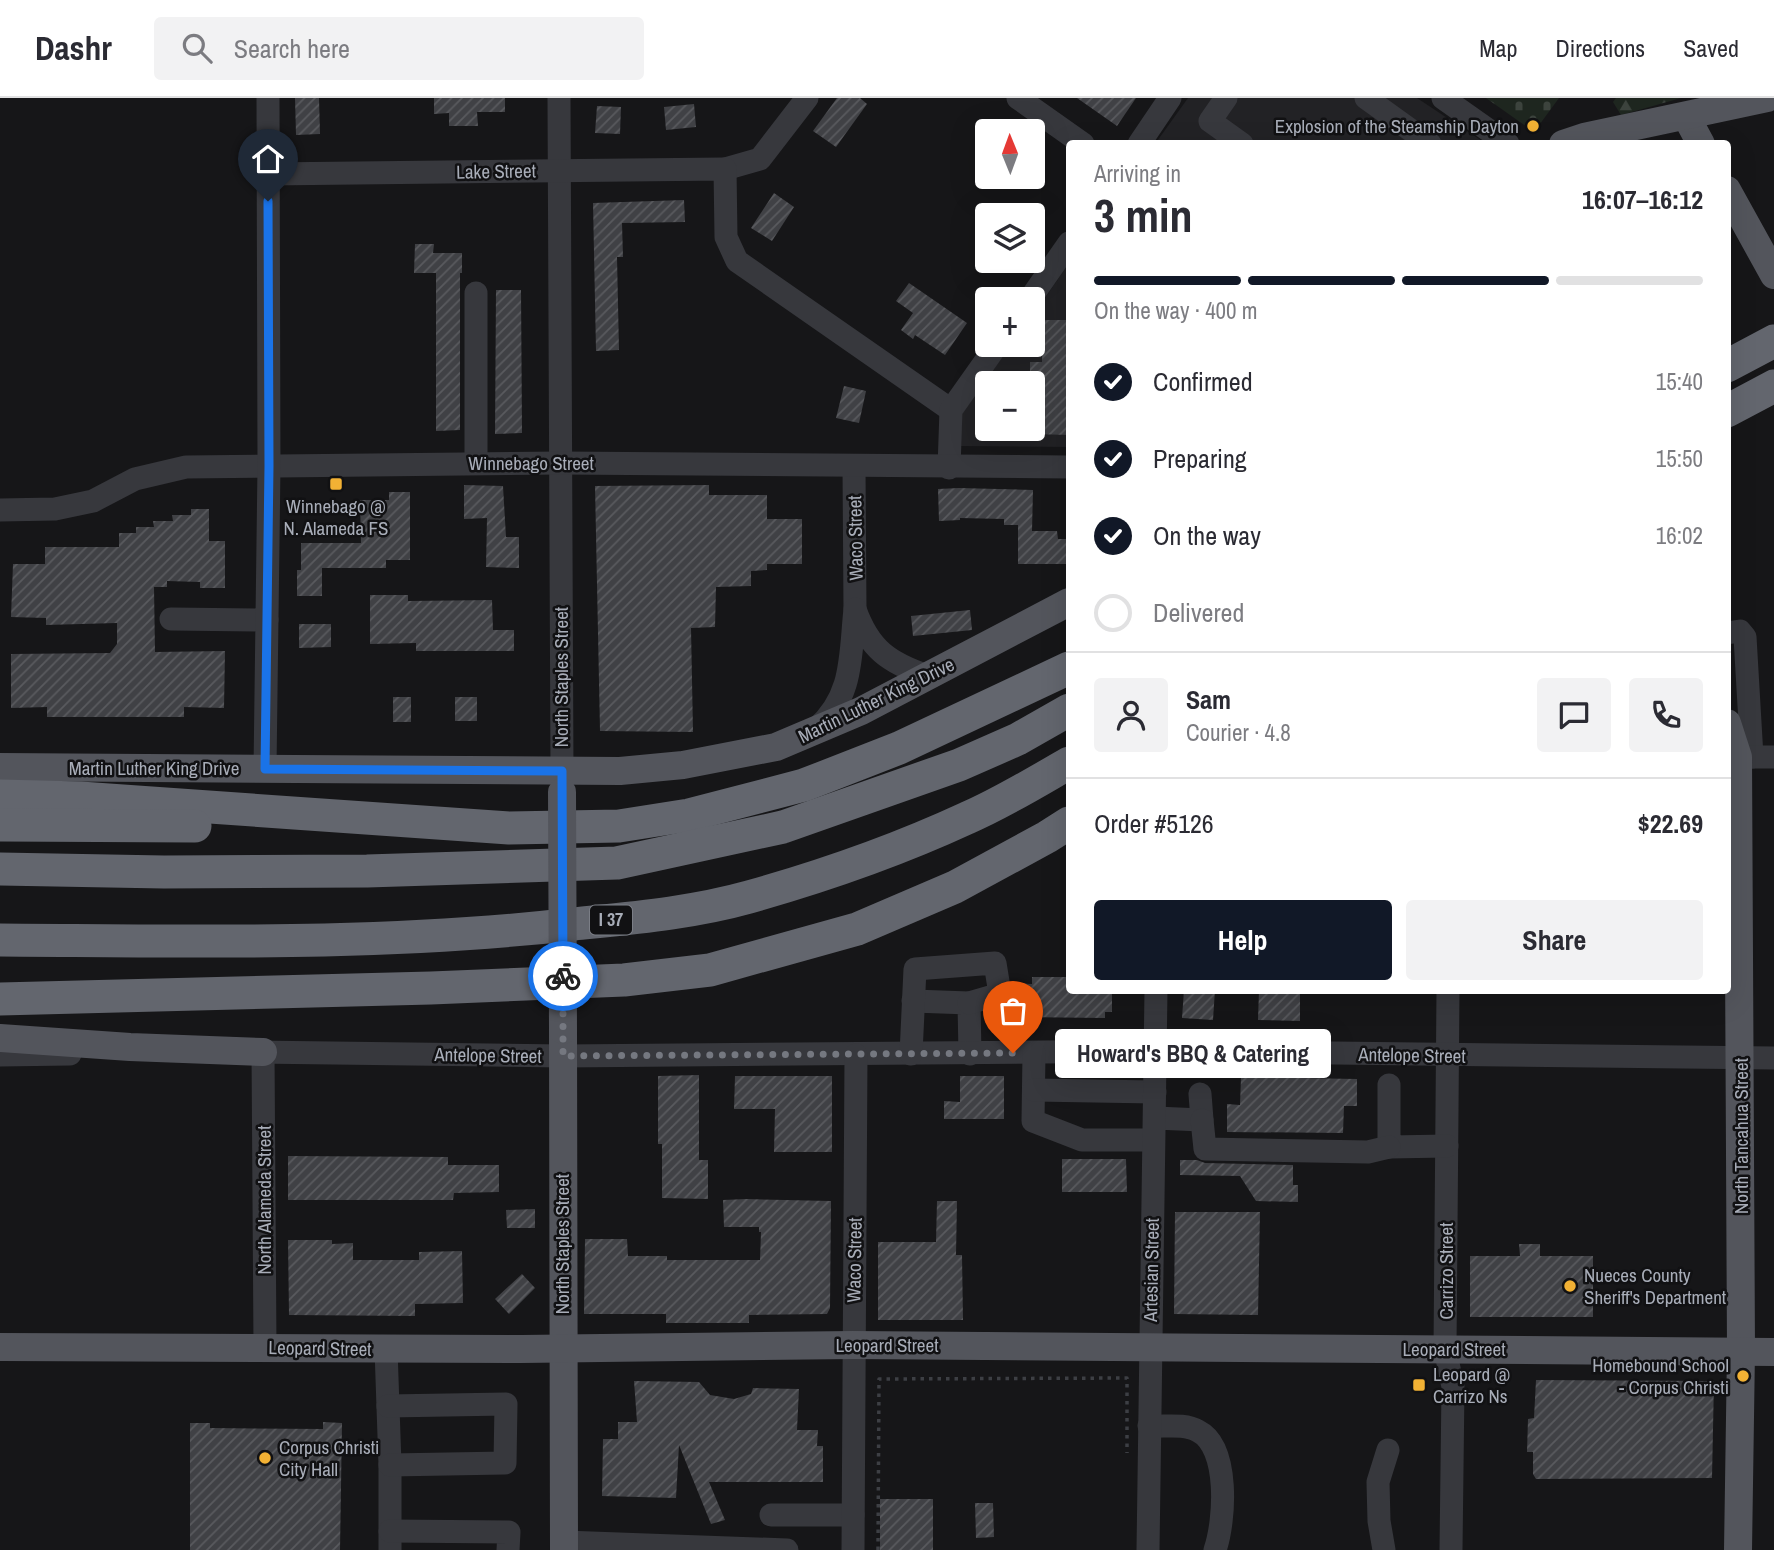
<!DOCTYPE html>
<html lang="en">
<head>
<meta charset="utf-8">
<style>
  :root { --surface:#fff; --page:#f2f2f3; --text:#2b2b33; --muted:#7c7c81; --line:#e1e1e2; --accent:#111827 }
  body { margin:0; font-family:"Archivo Narrow",sans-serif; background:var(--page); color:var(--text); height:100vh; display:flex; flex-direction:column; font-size:26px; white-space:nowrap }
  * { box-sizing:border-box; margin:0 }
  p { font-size:23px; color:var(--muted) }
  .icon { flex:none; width:38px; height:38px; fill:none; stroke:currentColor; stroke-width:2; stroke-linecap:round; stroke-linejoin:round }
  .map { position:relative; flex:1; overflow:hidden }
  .details { position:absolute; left:1066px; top:42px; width:665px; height:854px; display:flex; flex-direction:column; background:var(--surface); border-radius:7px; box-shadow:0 7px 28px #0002 }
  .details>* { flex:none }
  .needle { width:46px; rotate:359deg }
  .controls { position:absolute; left:975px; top:21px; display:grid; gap:14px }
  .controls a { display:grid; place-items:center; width:70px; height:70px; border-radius:7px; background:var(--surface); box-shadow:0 7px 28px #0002; font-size:35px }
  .pin { position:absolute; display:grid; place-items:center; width:60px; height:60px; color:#fff; margin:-72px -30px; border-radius:50% 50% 50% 0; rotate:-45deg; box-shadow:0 0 7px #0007 }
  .pin .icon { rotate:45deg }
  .courier { position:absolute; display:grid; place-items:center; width:70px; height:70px; margin:-35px; border:5px solid #1a73e8; border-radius:50%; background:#fff; color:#222; box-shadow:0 2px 9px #0007 }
  .bubble { position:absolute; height:49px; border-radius:7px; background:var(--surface); box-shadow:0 7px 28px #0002; font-size:23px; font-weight:800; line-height:49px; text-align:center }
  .summary em { font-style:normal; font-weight:800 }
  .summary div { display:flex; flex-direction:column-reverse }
  .summary { display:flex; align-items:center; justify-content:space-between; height:119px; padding:0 28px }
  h1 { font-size:46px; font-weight:800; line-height:52px }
  .bar { display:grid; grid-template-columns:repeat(4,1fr); gap:10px 7px; align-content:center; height:84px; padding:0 28px }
  .bar i { height:9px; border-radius:5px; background:var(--line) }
  .bar .selected { background:var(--accent) }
  .bar p { grid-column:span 4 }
  .line { display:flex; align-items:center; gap:18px; padding:0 28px; border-top:2px solid var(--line) }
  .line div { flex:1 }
  .round { display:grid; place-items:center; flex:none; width:74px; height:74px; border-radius:7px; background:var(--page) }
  ol { padding:0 28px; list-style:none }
  li { display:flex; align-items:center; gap:21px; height:77px }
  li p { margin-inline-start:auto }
  li .icon { padding:7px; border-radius:50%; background:var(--accent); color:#fff; stroke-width:4 }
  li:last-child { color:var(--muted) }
  li i { width:38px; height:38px; border:4px solid var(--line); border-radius:50% }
  .button { display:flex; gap:14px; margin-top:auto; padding:14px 28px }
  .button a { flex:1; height:80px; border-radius:7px; background:var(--accent); color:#fff; font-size:28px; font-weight:800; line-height:80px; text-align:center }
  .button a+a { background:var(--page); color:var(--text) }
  header { display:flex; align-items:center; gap:42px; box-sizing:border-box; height:98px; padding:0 35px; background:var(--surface); border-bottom:2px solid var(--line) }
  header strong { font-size:33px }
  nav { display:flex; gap:38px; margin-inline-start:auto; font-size:24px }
  .search { width:490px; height:63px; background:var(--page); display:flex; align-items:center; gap:18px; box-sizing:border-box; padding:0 24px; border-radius:7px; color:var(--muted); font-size:26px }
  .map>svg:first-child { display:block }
</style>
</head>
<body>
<header>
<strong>Dashr</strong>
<div class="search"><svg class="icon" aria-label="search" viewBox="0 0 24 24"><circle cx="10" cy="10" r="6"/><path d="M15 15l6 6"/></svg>Search here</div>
<nav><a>Map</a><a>Directions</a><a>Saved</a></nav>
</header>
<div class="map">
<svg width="1774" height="1452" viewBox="0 0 1774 1452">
  <defs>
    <pattern id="forest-firs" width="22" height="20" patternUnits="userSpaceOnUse" patternTransform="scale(1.75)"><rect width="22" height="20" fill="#1e261f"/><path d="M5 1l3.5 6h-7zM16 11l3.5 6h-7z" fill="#3c433d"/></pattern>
    <pattern id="cemetery-stones" width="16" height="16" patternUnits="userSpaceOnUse" patternTransform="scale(1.75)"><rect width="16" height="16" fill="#1e261f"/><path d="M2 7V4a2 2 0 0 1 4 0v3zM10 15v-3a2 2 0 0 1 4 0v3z" fill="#3c433d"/></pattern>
    <pattern id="building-hatch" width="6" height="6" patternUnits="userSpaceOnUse" patternTransform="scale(1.75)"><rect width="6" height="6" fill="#404145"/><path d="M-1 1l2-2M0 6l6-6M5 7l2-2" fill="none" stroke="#595a5e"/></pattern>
  </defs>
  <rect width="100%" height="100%" fill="#161618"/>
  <g fill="#222225" fill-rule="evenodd">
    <polygon points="1188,0 1417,0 1485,45 1155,46"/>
    <path d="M1069,165V349L955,348L957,322L1011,247H1032L1033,217ZM987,285H1032V331H987Z"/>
  </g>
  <polygon fill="url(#forest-firs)" points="1616,0 1681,0 1621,17 1613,4"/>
  <polygon fill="url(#cemetery-stones)" points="1486,0 1559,0 1534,34"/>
  <g fill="url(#building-hatch)">
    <polygon points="295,0 319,0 320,36 296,37"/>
    <polygon points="434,0 505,0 505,14 477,14 478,28 449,28 449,15 434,16"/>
    <polygon points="837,0 860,0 867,6 836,49 813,33"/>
    <polygon points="1077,0 1136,0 1117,28"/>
    <polygon points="694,6 696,29 666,32 664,9"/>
    <polygon points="597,8 621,9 620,36 595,35"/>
    <polygon points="774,95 794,109 772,143 751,130"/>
    <polygon points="684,102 685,124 622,125 623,159 617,159 619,252 596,253 593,105"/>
    <polygon points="415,146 434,146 433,155 462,155 462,175 460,175 460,332 436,333 436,175 414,175"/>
    <polygon points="909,185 967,225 945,257 915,237 913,241 901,232 913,215 896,203"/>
    <polygon points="496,192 521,192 522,335 495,336"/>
    <polygon points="1043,222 1069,222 1069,337 1032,336 1034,280 1030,280 1030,264 1042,264"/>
    <polygon points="844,288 866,293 859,325 836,320"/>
    <polygon points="464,387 503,388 506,439 519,439 519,470 486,469 487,420 464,421"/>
    <polygon points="709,387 709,397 767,397 767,421 802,421 802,466 767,466 767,472 751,473 751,488 716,489 715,529 691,530 693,634 600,633 595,388"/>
    <polygon points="959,390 1033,392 1032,433 1057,433 1058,441 1069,441 1069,466 1018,466 1018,427 1004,427 1004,421 960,420 960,422 939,423 938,391"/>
    <polygon points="389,394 410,394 410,462 386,462 386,470 322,470 322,498 297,498 297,472 301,472 301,445 361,445 360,402 389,402"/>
    <polygon points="191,411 209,411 209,443 225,443 225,490 200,490 200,484 167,483 167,489 154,489 155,554 225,553 224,610 184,609 184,619 47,619 47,609 11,610 11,556 110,555 117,546 117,525 46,527 46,520 11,519 13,466 45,466 45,449 119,449 119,435 136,435 136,429 154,429 153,423 173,423 172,417 191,417"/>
    <polygon points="370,497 408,497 408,503 492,502 493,532 514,532 514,553 416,553 416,545 370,546"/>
    <polygon points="970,512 972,532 913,538 911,518"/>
    <polygon points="299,526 331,526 331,549 299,550"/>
    <rect x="393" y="599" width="18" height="25"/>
    <rect x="455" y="599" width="22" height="24"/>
    <polygon points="1032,879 1069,879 1069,892 1112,892 1112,914 1105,914 1105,920 1013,919 1013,885 1032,886"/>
    <polygon points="1184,892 1215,892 1213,922 1182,920"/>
    <polygon points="1259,892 1300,892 1300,923 1258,922"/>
    <polygon points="699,977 699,1062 708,1062 708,1101 662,1100 662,1046 658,1046 658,978"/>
    <polygon points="735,978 832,978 832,1054 774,1054 775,1011 734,1011"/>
    <polygon points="960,978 1004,978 1004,1021 944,1021 944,1003 960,1004"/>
    <polygon points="1241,979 1357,981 1357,1008 1344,1008 1343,1035 1227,1034 1227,1006 1240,1007"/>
    <polygon points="288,1058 448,1059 448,1067 499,1067 499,1094 454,1095 453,1102 288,1102"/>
    <polygon points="1062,1061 1126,1061 1127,1094 1062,1094"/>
    <polygon points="1180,1062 1197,1062 1205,1065 1293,1067 1293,1087 1298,1087 1298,1104 1256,1103 1240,1078 1180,1077"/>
    <polygon points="746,1101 831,1103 830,1210 827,1216 749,1217 749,1225 666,1225 666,1216 584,1216 585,1141 627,1141 628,1158 667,1158 667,1162 760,1162 761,1134 759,1134 759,1129 724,1129 723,1102"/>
    <polygon points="937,1103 957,1103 956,1157 962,1157 963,1222 878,1222 878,1144 936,1144"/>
    <polygon points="535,1111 535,1130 507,1130 506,1112"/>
    <polygon points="1175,1114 1260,1114 1258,1217 1174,1216"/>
    <polygon points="288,1142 332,1142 332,1146 353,1145 353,1162 419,1162 419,1154 462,1153 463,1205 415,1206 415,1218 289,1217"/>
    <polygon points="1519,1146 1540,1146 1540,1158 1593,1158 1593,1219 1470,1219 1470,1158 1520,1158"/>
    <polygon points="522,1176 535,1190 509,1216 495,1201"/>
    <polygon points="1536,1282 1714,1283 1712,1380 1536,1381 1533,1376 1533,1354 1527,1354 1528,1321 1534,1320"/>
    <polygon points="634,1283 699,1284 710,1297 734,1301 751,1296 753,1290 799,1291 797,1332 818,1332 817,1348 823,1348 823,1384 709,1384 725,1422 711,1426 679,1347 676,1400 602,1398 603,1341 618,1341 618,1324 637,1324"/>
    <polygon points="323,1324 342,1325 340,1452 190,1452 190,1325 210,1325 210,1330 323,1331"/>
    <rect x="880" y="1401" width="53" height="51"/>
    <polygon points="975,1405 993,1405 994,1439 976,1440"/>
  </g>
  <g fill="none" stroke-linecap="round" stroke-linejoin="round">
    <polyline stroke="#3d3f44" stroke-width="3.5" stroke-dasharray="3.5 5" stroke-linecap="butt" points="878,1452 879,1281 1127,1280 1127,1355"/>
    <g stroke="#37383d" stroke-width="23">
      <polyline points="559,0 562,673"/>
      <polyline points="1018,0 1083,46"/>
      <polyline points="1226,0 1210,23 1242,46"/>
      <polyline points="1366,0 1430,46"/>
      <polyline points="1443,0 1508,46"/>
      <polyline points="1139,46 1170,0"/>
      <polyline points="725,71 760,61 807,0"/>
      <polyline points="268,76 725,71 726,139 737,163 951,312"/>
      <polyline points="1030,201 1069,145"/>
      <polyline points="476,365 476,195"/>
      <polyline points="854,369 855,511"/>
      <polyline points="949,370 951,312 997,247"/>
      <polyline points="0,412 55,411 93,403 135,381 186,369 561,365 1069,369"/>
      <polyline points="171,521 267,522"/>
      <polyline points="1727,535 1740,533 1745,539 1752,659"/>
      <path d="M816,631C854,598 850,557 855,511C869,551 889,565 928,578"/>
      <polyline points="1737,659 1774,659"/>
      <polyline points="265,671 269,368 268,0"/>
      <polyline points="1448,892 1445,1251 1453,1289 1451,1452"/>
      <polyline points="913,903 969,905 970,956"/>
      <polyline points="248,954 563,958 1156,953 1774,960"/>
      <polyline points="263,954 265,1249"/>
      <polyline points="1034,955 1033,1023 1082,1042 1153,1042"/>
      <polyline points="911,956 915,871 995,865 1000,896 969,905"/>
      <polyline points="0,957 70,956"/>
      <polyline points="1389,987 1389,1049 1447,1048"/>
      <polyline points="1034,992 1155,994"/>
      <polyline points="1155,1020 1202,1022 1200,996"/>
      <polyline points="1202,1022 1205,1051 1368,1054 1389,1049"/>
      <polyline points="386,1251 390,1367 390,1452"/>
      <polyline points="388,1308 506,1306 505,1365 390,1367"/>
      <path d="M1149,1328C1165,1329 1184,1325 1198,1333C1230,1349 1225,1423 1215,1452"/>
      <polyline points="771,1417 853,1417"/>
      <polyline points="390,1433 509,1434 508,1452"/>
      <polyline points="564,1444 787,1452"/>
      <polyline points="853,1452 856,957"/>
      <polyline points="1148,1452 1156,892"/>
      <polyline points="1384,1452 1379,1423 1378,1384 1388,1352"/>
    </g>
    <g stroke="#53555c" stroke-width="28">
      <polyline points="1686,18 1701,46"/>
      <polyline points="1563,46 1584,39 1767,0"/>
      <polyline points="1727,92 1774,177"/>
      <polyline points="1727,625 1738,659 1741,1253 1738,1452"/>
      <polyline points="0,669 620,673 683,667 776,649 861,613 1069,504"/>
      <polyline points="563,932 564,1452"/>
      <polyline points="0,940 130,949 263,954"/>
      <polyline points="0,1249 521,1251 853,1247 1774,1254"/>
    </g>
    <g stroke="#63666e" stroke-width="33">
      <polyline points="1727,268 1774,243"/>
      <polyline points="1727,313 1774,288"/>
      <polyline points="0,698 80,700 509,730 619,728 689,717 804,687 899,650 1069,570"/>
      <polyline points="0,727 195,728"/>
      <polyline points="0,771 164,774 367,773 617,765 783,729 959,667 1018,641 1069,612"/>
      <path d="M0,842C191,843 384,848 574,826C632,820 692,815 749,799C820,779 900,751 967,720C1002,705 1036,684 1069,665"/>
      <polyline points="0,901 431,890 624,882 710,872 857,831 955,789 1047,739 1069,725"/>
    </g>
    <polyline stroke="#53555c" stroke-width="28" points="562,694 563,932"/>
  </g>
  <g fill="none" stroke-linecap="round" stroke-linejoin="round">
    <polyline stroke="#757880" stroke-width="7" stroke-dasharray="0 12.6" points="563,878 563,958 1013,955"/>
    <polyline stroke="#1a73e8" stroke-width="9" points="268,103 269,368 265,671 562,673 563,878"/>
  </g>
  <g fill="#f2b134" stroke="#111113" stroke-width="2.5">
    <circle cx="1533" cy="28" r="7"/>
    <rect x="329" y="379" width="14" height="14" rx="3.5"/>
    <circle cx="1570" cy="1188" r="7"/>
    <circle cx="1743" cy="1278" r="7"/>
    <rect x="1412" y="1280" width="14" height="14" rx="3.5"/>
    <circle cx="265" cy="1360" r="7"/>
  </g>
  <g text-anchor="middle" stroke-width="5" stroke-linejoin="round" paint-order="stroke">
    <rect fill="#111113" stroke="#7b7e86" stroke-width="2" x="590" y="807.5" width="42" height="29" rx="5"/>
    <g font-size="18" font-weight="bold" fill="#a8adb8">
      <text x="611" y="828">I 37</text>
    </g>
    <g font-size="19" fill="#a8adb8" stroke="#111113" text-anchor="start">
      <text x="1519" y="35" text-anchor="end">Explosion of the Steamship Dayton</text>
      <text x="336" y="415" text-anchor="middle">Winnebago @<tspan x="336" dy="22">N. Alameda FS</tspan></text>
      <text x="1584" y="1184">Nueces County<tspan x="1584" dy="22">Sheriff's Department</tspan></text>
      <text x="1729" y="1274" text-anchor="end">Homebound School<tspan x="1729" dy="22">- Corpus Christi</tspan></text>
      <text x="1433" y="1283">Leopard @<tspan x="1433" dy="22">Carrizo Ns</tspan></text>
      <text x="279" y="1356">Corpus Christi<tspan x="279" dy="22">City Hall</tspan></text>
    </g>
    <g font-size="19" fill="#a8adb8" stroke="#111113">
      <text transform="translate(496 73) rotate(-1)" y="7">Lake Street</text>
      <text x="531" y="372">Winnebago Street</text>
      <text transform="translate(855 440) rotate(-91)" y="7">Waco Street</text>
      <text transform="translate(561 579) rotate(-90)" y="7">North Staples Street</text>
      <text transform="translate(876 602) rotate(-26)" y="7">Martin Luther King Drive</text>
      <text x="154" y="677">Martin Luther King Drive</text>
      <text transform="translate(488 957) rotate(1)" y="7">Antelope Street</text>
      <text transform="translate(1412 957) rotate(1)" y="7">Antelope Street</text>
      <text transform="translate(1741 1038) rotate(-90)" y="7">North Tancahua Street</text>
      <text transform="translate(264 1102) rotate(-90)" y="7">North Alameda Street</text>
      <text transform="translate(562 1146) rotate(-90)" y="7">North Staples Street</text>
      <text transform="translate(854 1162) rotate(-89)" y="7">Waco Street</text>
      <text transform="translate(1151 1172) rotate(-89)" y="7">Artesian Street</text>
      <text transform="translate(1446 1173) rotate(-90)" y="7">Carrizo Street</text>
      <text x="887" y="1254">Leopard Street</text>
      <text transform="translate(320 1250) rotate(1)" y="7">Leopard Street</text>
      <text x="1454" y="1258">Leopard Street</text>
    </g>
  </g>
</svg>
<div class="controls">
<a><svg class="needle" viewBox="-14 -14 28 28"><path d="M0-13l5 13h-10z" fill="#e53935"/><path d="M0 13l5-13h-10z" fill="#7c7c81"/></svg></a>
<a><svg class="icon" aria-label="layers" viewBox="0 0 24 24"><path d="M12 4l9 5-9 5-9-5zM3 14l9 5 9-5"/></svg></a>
<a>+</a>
<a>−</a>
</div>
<div class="pin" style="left:1013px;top:955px;background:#ea580c"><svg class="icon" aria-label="bag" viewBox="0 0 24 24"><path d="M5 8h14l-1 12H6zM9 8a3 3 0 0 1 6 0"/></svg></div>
<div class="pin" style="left:268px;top:103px;background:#1f2937"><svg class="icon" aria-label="home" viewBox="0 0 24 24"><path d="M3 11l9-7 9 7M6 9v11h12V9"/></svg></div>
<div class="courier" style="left:563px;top:878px"><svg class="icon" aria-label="bike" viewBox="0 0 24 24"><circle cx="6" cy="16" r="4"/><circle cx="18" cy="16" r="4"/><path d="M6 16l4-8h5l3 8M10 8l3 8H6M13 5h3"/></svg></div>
<div class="bubble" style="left:1055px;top:931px;width:276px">Howard's BBQ &amp; Catering</div>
<section class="details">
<div class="summary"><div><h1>3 min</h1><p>Arriving in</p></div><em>16:07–16:12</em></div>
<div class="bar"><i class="selected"></i><i class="selected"></i><i class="selected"></i><i></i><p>On the way · 400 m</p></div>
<ol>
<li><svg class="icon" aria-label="check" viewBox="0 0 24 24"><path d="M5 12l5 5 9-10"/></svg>Confirmed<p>15:40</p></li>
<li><svg class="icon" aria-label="check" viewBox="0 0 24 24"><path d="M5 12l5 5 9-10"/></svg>Preparing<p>15:50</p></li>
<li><svg class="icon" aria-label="check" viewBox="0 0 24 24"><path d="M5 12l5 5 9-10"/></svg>On the way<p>16:02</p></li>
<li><i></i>Delivered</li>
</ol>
<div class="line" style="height:126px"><a class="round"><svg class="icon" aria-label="person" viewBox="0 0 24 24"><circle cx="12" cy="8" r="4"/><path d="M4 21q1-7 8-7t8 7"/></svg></a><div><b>Sam</b><p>Courier · 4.8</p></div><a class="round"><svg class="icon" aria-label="chat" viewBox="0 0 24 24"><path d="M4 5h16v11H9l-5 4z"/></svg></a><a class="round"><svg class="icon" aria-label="phone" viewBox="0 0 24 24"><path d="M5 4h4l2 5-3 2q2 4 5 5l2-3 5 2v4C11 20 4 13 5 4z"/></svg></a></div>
<div class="line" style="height:91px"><div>Order #5126</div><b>$22.69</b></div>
<div class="button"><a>Help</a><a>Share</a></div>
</section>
</div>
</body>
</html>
